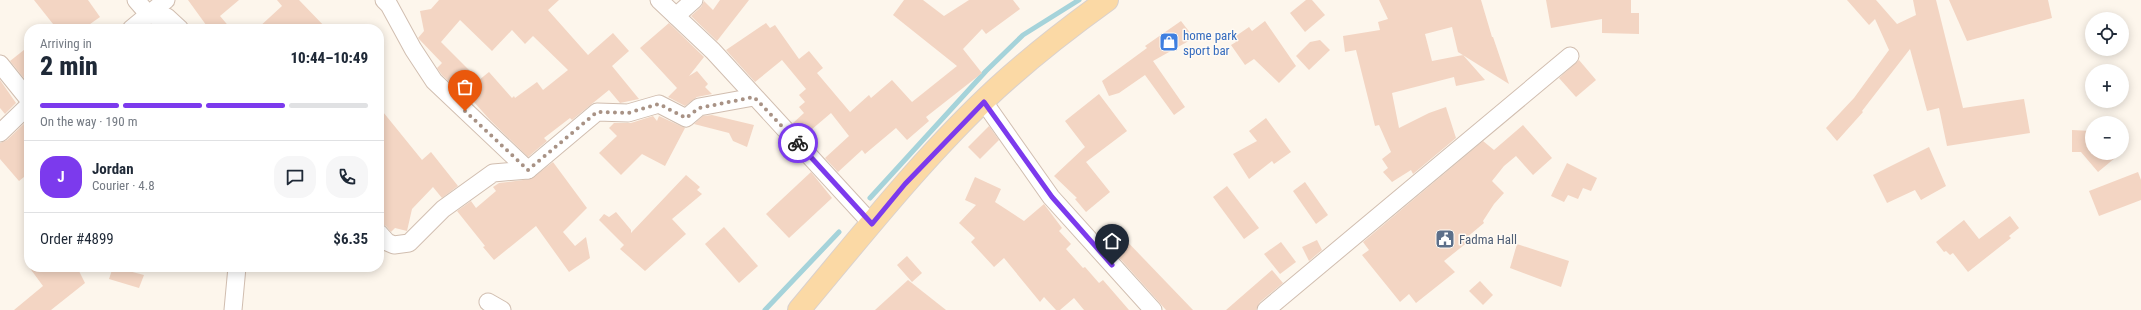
<!DOCTYPE html>
<html lang="en">
<head>
<meta charset="utf-8">
<style>
  :root { --surface:#fff; --page:#f6f6f7; --text:#1f2937; --muted:#747a83; --line:#e0e1e3; --accent:#7c3aed }
  body { margin:0; font-family:"Roboto Condensed",sans-serif; background:var(--page); color:var(--text); height:100vh; display:flex; flex-direction:column; font-size:15px; white-space:nowrap }
  * { box-sizing:border-box; margin:0 }
  p { font-size:13px; color:var(--muted) }
  .icon { flex:none; width:22px; height:22px; fill:none; stroke:currentColor; stroke-width:2; stroke-linecap:round; stroke-linejoin:round }
  .map { position:relative; flex:1; overflow:hidden }
  .sheet { position:absolute; left:24px; top:24px; width:360px; height:248px; display:flex; flex-direction:column; background:var(--surface); border-radius:16px; box-shadow:0 2px 10px #0003 }
  .sheet>* { flex:none }
  .tools { position:absolute; left:2085px; top:12px; display:grid; gap:8px }
  .tools a { display:grid; place-items:center; width:44px; height:44px; border-radius:50%; background:var(--surface); box-shadow:0 2px 10px #0003; font-size:20px }
  .pin { position:absolute; display:grid; place-items:center; width:34px; height:34px; color:#fff; margin:-41px -17px; border-radius:50% 50% 50% 0; rotate:-45deg; box-shadow:0 0 4px #0007 }
  .pin .icon { rotate:45deg }
  .courier { position:absolute; display:grid; place-items:center; width:40px; height:40px; margin:-20px; border:3px solid #7c3aed; border-radius:50%; background:#fff; color:#222; box-shadow:0 1px 5px #0007 }
  .head em { font-style:normal; font-weight:800 }
  .head div { display:flex; flex-direction:column-reverse }
  .head { display:flex; align-items:center; justify-content:space-between; height:68px; padding:0 16px }
  h1 { font-size:26px; font-weight:800; line-height:30px }
  .bar { display:grid; grid-template-columns:repeat(4,1fr); gap:6px 4px; align-content:center; height:48px; padding:0 16px }
  .bar i { height:5px; border-radius:3px; background:var(--line) }
  .bar .active { background:var(--accent) }
  .bar p { grid-column:span 4 }
  .line { display:flex; align-items:center; gap:10px; padding:0 16px; border-top:1px solid var(--line) }
  .line div { flex:1 }
  .round { display:grid; place-items:center; flex:none; width:42px; height:42px; border-radius:16px; background:var(--page) }
  .map>svg:first-child { display:block }
</style>
</head>
<body>
<div class="map">
<svg width="2141" height="310" viewBox="0 0 2141 310">
  <rect width="100%" height="100%" fill="#fdf6ec"/>
  <g fill="none" stroke-linecap="round" stroke-linejoin="round">
    <g stroke="#a5d3da" stroke-width="5">
      <polyline points="870,198 986,71 1023,35 1079,0"/>
      <polyline points="765,310 839,232"/>
    </g>
  </g>
  <g fill="#f3d5c3" fill-rule="evenodd">
    <polygon points="34,0 88,0 100,17 83,29 57,29"/>
    <polygon points="188,0 239,0 220,16 231,29 209,29"/>
    <polygon points="277,0 299,0 327,29 257,29 282,6"/>
    <path d="M439,0H559L548,10L588,55L613,33L629,51L612,66L639,99L620,103L609,90L572,120L570,118L544,138L547,141L528,157L490,120L457,83L454,86L442,75L437,68L442,63L418,38L424,31L420,11L431,9ZM460,20L492,51L512,30L525,44L533,36L568,70L543,90L537,82L515,98L514,96L512,98L489,72L479,80L441,42Z"/>
    <polygon points="720,0 749,0 717,41 691,16 701,7 704,1 713,10"/>
    <polygon points="904,0 923,0 944,16 969,0 1013,0 1020,9 986,34 982,29 963,49 982,73 926,117 929,121 907,140 896,128 865,154 862,150 838,172 825,158 849,136 831,113 804,136 793,123 804,113 799,107 805,102 799,95 806,89 782,60 755,82 726,50 766,23 770,28 775,25 799,59 809,51 823,68 817,73 850,112 869,95 871,98 892,80 912,102 957,66 893,15"/>
    <polygon points="1306,0 1312,0 1325,15 1305,32 1290,13"/>
    <polygon points="1379,0 1481,0 1492,37 1493,37 1509,84 1458,52 1452,27 1425,34 1432,61 1463,55 1485,80 1456,86 1454,77 1392,93 1399,128 1429,113 1446,107 1456,138 1413,174 1411,170 1392,182 1383,172 1388,168 1382,159 1391,152 1379,125 1375,126 1356,50 1345,52 1343,36 1380,30 1378,22 1388,19"/>
    <polygon points="1546,0 1631,0 1631,13 1639,13 1639,34 1602,33 1602,19 1551,28"/>
    <polygon points="1847,0 1876,0 1897,24 1916,15 1913,0 1936,0 1963,108 2024,99 2030,133 1947,146 1939,108 1927,111 1910,49 1862,111 1863,112 1837,141 1826,128 1854,98 1889,50 1875,19 1869,25"/>
    <polygon points="1949,0 2048,0 2052,18 1967,41"/>
    <polygon points="1181,21 1194,38 1153,61 1185,107 1174,115 1145,75 1119,93 1109,96 1102,81 1147,48 1145,46"/>
    <polygon points="1265,21 1296,66 1279,83 1254,59 1245,65 1231,45 1236,42 1233,38 1249,27 1252,31"/>
    <polygon points="669,23 704,57 689,76 697,71 708,84 705,87 712,94 697,97 685,106 668,97 677,88 640,48"/>
    <polygon points="1320,40 1330,50 1309,70 1296,56 1310,42"/>
    <polygon points="29,46 29,81 27,82 10,61"/>
    <polygon points="1579,60 1596,80 1576,97 1559,78"/>
    <polygon points="0,80 16,103 5,114 0,108"/>
    <polygon points="1099,94 1127,131 1086,162 1110,192 1086,212 1075,199 1077,198 1054,176 1085,147 1065,121"/>
    <polygon points="379,107 422,160 431,152 458,186 442,198 433,187 412,209 407,231 395,228 391,232 386,226 379,223"/>
    <polygon points="712,115 754,125 747,147 733,141 729,133 694,124 703,116"/>
    <polygon points="653,116 657,121 659,116 685,128 665,166 642,154 621,175 599,153 617,136 609,128 614,123 631,123"/>
    <polygon points="1266,118 1291,152 1274,164 1272,161 1249,179 1233,154 1257,141 1249,131"/>
    <polygon points="29,119 29,173 19,181 0,159 0,143 7,140"/>
    <polygon points="1523,125 1552,158 1533,175 1516,156 1504,166 1492,181 1504,193 1494,204 1483,221 1484,223 1466,238 1469,241 1444,261 1455,272 1416,303 1409,294 1400,302 1362,255 1369,250 1363,242 1483,141 1494,150"/>
    <polygon points="989,126 999,140 980,159 968,147"/>
    <polygon points="2072,130 2092,131 2092,153 2121,153 2098,172 2081,152 2072,152"/>
    <polygon points="1929,147 1946,186 1921,200 1915,190 1887,203 1873,175"/>
    <polygon points="553,162 587,208 563,232 575,246 586,237 590,258 569,272 536,226 494,260 483,247 485,246 457,211 471,201 476,208 496,191 493,187 499,183 531,179"/>
    <polygon points="1567,163 1597,178 1591,191 1583,188 1578,199 1568,195 1564,202 1551,196"/>
    <polygon points="811,172 832,198 789,238 766,214"/>
    <polygon points="2138,172 2141,180 2141,200 2099,216 2089,191"/>
    <polygon points="686,175 700,187 697,190 702,194 672,219 686,234 645,271 620,249 624,245 599,220 604,214 609,217 616,212 631,230 631,233"/>
    <polygon points="975,177 1001,189 995,202 1024,221 1044,204 1062,228 1059,231 1071,244 1066,249 1083,268 1085,267 1099,283 1103,280 1129,310 1084,310 1074,298 1060,310 1056,310 1044,297 1040,302 1004,258 994,267 971,242 975,238 959,223 976,205 965,200"/>
    <polygon points="1305,182 1328,215 1316,224 1293,191"/>
    <polygon points="1227,186 1259,228 1244,239 1213,197"/>
    <polygon points="2010,216 2019,228 2009,236 2011,238 1968,272 1953,253 1950,255 1946,251 1944,252 1936,242 1964,220 1979,239"/>
    <polygon points="724,227 758,266 739,283 705,244"/>
    <polygon points="1118,232 1193,310 1166,310 1106,243"/>
    <polygon points="1317,240 1322,250 1309,261 1302,247"/>
    <polygon points="1281,242 1296,262 1280,274 1264,254"/>
    <polygon points="1517,244 1569,261 1561,287 1510,268"/>
    <polygon points="907,256 922,273 912,282 897,265"/>
    <polygon points="29,267 77,267 85,283 51,310 14,310 43,286"/>
    <polygon points="113,267 144,275 139,288 109,279"/>
    <polygon points="1272,270 1283,283 1260,302 1256,310 1226,310"/>
    <polygon points="908,280 946,310 875,310"/>
    <polygon points="1480,281 1493,295 1483,305 1469,291"/>
  </g>
  <g fill="none" stroke-linecap="round" stroke-linejoin="round">
    <defs>
      <g id="minor">
        <polyline points="136,0 149,15 167,17 180,29"/>
        <polyline points="384,0 389,5 413,49 434,81 528,170"/>
        <polyline points="659,0 713,51 872,224"/>
        <polyline points="676,16 694,0"/>
        <polyline points="131,29 166,0"/>
        <polyline points="0,64 29,100"/>
        <polyline points="984,102 1051,197 1153,310"/>
        <polyline points="0,133 29,105"/>
        <polyline points="379,233 387,242 394,245 409,243 443,209 493,173 528,170 597,112 628,113 659,104 686,118 699,107 754,97"/>
        <polyline points="488,302 502,310"/>
        <polyline points="233,310 237,267"/>
        <polyline points="1266,310 1570,56"/>
      </g>
      <path id="primary" d="M799,310C862,235 924,156 996,89C1031,57 1068,28 1107,0"/>
    </defs>
    <use href="#minor" stroke="#d1beb0" stroke-width="19"/>
    <use href="#primary" stroke="#dad1cd" stroke-width="24"/>
    <use href="#minor" stroke="#fff" stroke-width="17"/>
    <use href="#primary" stroke="#fbd9a5" stroke-width="22"/>
  </g>
  <g fill="none" stroke-linecap="round" stroke-linejoin="round">
    <polyline stroke="#a89285" stroke-width="4" stroke-dasharray="0 7.2" points="465,111 528,170 597,112 628,113 659,104 686,118 699,108 754,97 798,143"/>
    <polyline stroke="#7c3aed" stroke-width="5" points="798,143 872,224 905,184 984,102 1052,197 1112,265"/>
  </g>
  <defs>
    <symbol id="shop-square" viewBox="-11 -11 22 22"><rect x="-9" y="-9" width="18" height="18" rx="4" fill="#3f7fe0" stroke="#fffaf3"/><path d="M-5-2.5h2.3a2.7 3.5 0 0 1 5.4 0H5L5.5 6h-11ZM-1.5-2.5h3a1.5 2.3 0 0 0-3 0Z" fill="#fff"/></symbol>
    <symbol id="civic-square" viewBox="-11 -11 22 22"><rect x="-9" y="-9" width="18" height="18" rx="4" fill="#5c6f8a" stroke="#fffaf3"/><path d="M-.6-6.5H3V-4.5H.6V-3L4-1V1h2V6H-6V1h2V-1L-.6-3ZM-1.2 2.5V6h2.4V2.5Z" fill="#fff"/></symbol>
  </defs>
  <g fill-rule="evenodd">
    <use href="#shop-square" x="1158" y="31" width="22" height="22"/>
    <use href="#civic-square" x="1434" y="228" width="22" height="22"/>
  </g>
  <g text-anchor="middle" stroke-width="3" stroke-linejoin="round" paint-order="stroke">
    <g font-size="13" fill="#366cbe" stroke="#fffaf3" text-anchor="start">
      <text x="1183" y="40">home park<tspan x="1183" dy="15">sport bar</tspan></text>
    </g>
    <g font-size="13" fill="#4e5e75" stroke="#fffaf3" text-anchor="start">
      <text x="1459" y="244">Fadma Hall</text>
    </g>
  </g>
</svg>
<div class="tools">
<a><svg class="icon" aria-label="locate" viewBox="0 0 24 24"><circle cx="12" cy="12" r="6"/><path d="M12 2v4M12 18v4M2 12h4M18 12h4"/></svg></a>
<a>+</a>
<a>−</a>
</div>
<div class="pin" style="left:465px;top:111px;background:#ea580c"><svg class="icon" aria-label="bag" viewBox="0 0 24 24"><path d="M5 8h14l-1 12H6zM9 8a3 3 0 0 1 6 0"/></svg></div>
<div class="pin" style="left:1112px;top:265px;background:#1f2937"><svg class="icon" aria-label="home" viewBox="0 0 24 24"><path d="M3 11l9-7 9 7M6 9v11h12V9"/></svg></div>
<div class="courier" style="left:798px;top:143px"><svg class="icon" aria-label="bike" viewBox="0 0 24 24"><circle cx="6" cy="16" r="4"/><circle cx="18" cy="16" r="4"/><path d="M6 16l4-8h5l3 8M10 8l3 8H6M13 5h3"/></svg></div>
<section class="sheet">
<div class="head"><div><h1>2 min</h1><p>Arriving in</p></div><em>10:44–10:49</em></div>
<div class="bar"><i class="active"></i><i class="active"></i><i class="active"></i><i></i><p>On the way · 190 m</p></div>
<div class="line" style="height:72px"><b class="round" style="background:var(--accent);color:#fff">J</b><div><b>Jordan</b><p>Courier · 4.8</p></div><a class="round"><svg class="icon" aria-label="chat" viewBox="0 0 24 24"><path d="M4 5h16v11H9l-5 4z"/></svg></a><a class="round"><svg class="icon" aria-label="phone" viewBox="0 0 24 24"><path d="M5 4h4l2 5-3 2q2 4 5 5l2-3 5 2v4C11 20 4 13 5 4z"/></svg></a></div>
<div class="line" style="height:52px"><div>Order #4899</div><b>$6.35</b></div>
</section>
</div>
</body>
</html>
